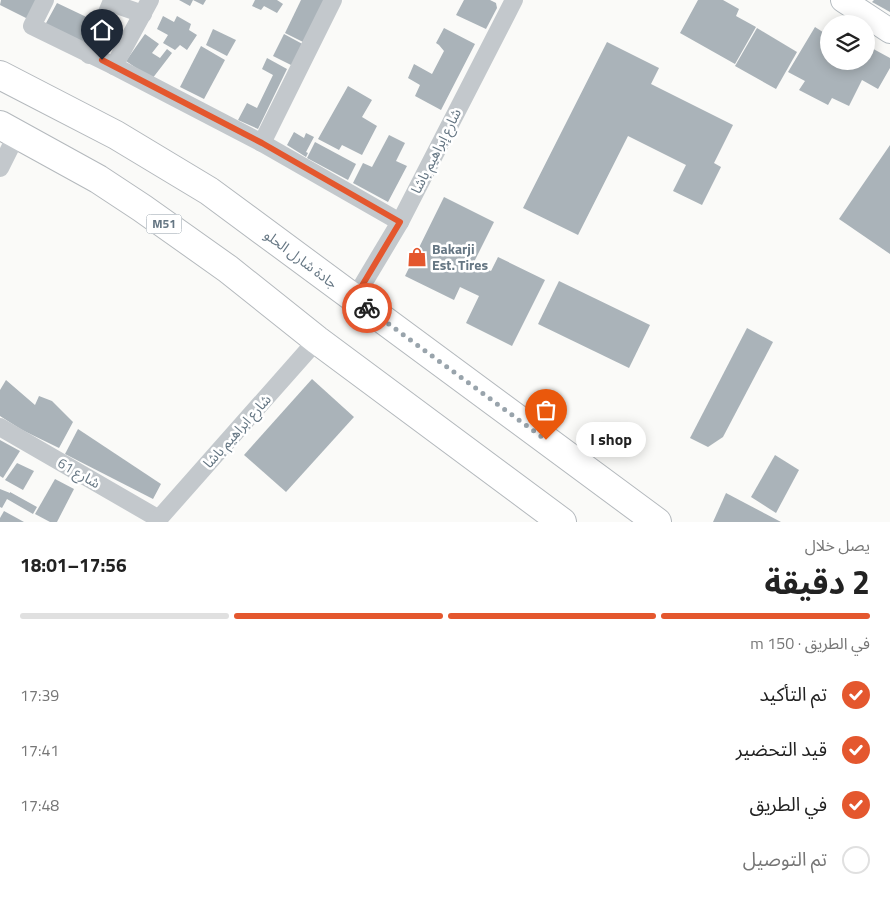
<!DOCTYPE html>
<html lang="ar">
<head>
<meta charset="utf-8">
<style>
  :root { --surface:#fff; --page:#f2f2f2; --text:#222; --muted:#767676; --line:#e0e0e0; --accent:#e4572e }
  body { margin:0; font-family:"Titillium Web","Noto Sans Arabic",sans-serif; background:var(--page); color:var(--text); direction:rtl; height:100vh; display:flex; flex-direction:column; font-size:19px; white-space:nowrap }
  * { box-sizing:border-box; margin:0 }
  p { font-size:16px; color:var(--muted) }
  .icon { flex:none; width:28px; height:28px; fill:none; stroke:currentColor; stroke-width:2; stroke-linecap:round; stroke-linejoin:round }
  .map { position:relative; height:522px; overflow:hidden; direction:ltr }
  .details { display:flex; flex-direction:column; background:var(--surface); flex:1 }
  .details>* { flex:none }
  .buttons { position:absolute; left:820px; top:15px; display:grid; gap:10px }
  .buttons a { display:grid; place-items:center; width:55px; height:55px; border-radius:50%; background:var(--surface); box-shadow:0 2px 12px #0003; font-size:25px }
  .pin { position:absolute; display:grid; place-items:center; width:42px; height:42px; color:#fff; margin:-51px -21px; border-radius:50% 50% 50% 0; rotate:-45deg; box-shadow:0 0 5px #0007 }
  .pin .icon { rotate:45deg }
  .courier { position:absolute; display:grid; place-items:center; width:50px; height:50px; margin:-25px; border:4px solid #e4572e; border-radius:50%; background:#fff; color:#222; box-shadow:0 1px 6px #0007 }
  .bubble { position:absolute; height:35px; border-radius:18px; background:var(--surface); box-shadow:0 2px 12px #0003; font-size:16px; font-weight:700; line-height:35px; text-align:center; direction:rtl }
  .headline em { font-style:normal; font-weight:700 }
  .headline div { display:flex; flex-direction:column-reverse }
  .headline { display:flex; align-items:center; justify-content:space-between; height:85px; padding:0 20px }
  h1 { font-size:32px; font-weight:700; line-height:38px }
  .bar { display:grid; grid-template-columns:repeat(4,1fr); gap:8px 5px; align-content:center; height:60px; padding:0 20px }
  .bar i { height:6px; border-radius:4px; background:var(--line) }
  .bar .selected { background:var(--accent) }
  .bar p { grid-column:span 4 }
  ol { padding:0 20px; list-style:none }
  li { display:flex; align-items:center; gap:15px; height:55px }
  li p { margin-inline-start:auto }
  li .icon { padding:5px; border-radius:50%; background:var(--accent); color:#fff; stroke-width:4 }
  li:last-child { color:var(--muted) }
  li i { width:28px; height:28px; border:2px solid var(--line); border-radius:50% }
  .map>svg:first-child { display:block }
</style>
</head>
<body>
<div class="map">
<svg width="890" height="522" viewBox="0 0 890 522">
  <rect width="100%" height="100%" fill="#fafaf8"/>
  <g fill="#aab3b9">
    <polygon points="1,0 40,0 30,20 0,5"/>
    <polygon points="179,0 206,0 203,5 193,0 190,6"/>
    <polygon points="255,0 277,0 283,4 277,13 264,6 261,10 252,6"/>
    <polygon points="301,0 327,0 305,43 285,33"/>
    <polygon points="464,0 490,0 496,3 497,8 486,29 456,15"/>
    <polygon points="698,0 723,0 739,9 736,16 756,27 735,64 680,33"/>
    <polygon points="874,0 890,0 890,12 872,2"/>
    <polygon points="57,3 97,22 94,31 112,40 106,55 45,25"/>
    <polygon points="163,16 174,22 177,16 191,24 189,30 197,35 187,50 180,45 175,50 163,43 168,35 157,29"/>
    <polygon points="815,27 829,36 829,61 866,61 866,45 890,58 890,68 878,89 862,80 849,106 832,98 828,105 799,90 805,81 788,72"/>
    <polygon points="444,28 475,44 441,110 415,96 420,85 408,78 414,64 432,74 444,51 439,45 436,43"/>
    <polygon points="757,28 797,52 776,89 735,66"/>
    <polygon points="213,29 236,40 227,56 206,45"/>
    <polygon points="145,34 159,44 152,53 160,58 167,49 172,53 152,79 126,61"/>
    <polygon points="284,34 308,47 297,68 273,56"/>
    <polygon points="607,42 659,68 651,84 733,125 714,163 721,167 702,205 673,191 686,165 628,136 578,235 523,208"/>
    <polygon points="201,46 225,60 204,99 180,87"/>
    <polygon points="267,58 287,69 258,129 238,120 247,103 257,108 273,75 262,69"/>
    <polygon points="348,86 372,100 362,117 377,126 362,155 342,145 339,150 318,139"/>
    <polygon points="294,132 304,138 306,133 314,137 306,152 308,153 306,157 287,145"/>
    <polygon points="389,135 405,143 396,161 407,166 388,202 353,183 363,163 372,167"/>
    <polygon points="315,142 356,164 348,180 307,158"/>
    <polygon points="890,145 890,254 839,219"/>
    <polygon points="444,197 494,222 474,262 491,271 498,257 545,280 512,346 466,323 479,296 460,287 454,300 405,276"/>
    <polygon points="559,281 650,325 629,368 538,324"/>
    <polygon points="747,328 773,342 723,437 708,447 690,438"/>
    <polygon points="312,379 354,417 286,492 244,455"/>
    <polygon points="6,380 35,405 39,396 52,401 73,422 59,448 22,430 0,416 0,390"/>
    <polygon points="78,429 161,484 153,499 65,454"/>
    <polygon points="0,440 20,451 3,478 0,476"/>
    <polygon points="775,455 799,470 776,513 751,497"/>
    <polygon points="17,463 34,471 23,490 5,480"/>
    <polygon points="55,479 74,489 57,522 50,522 35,514"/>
    <polygon points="0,489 10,493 10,492 37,507 33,514 7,499 2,508 0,507"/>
    <polygon points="726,493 781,522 713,522"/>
    <polygon points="4,511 24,522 0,522 0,518"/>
  </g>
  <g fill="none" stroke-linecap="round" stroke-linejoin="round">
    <defs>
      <polyline id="secondary" points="843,0 890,31"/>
      <g id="highway">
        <polyline points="0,75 116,135 209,191 657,522"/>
        <polyline points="0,125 98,179 142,208 228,269 317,340 562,522"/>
      </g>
    </defs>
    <use href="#secondary" stroke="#b3babf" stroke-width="26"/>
    <use href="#highway" stroke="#b4b9bd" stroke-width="30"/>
    <g stroke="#c3c8cc" stroke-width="18">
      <polyline points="45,0 32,26 114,66 262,143 400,222"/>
      <polyline points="89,55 111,3 143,14"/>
      <polyline points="114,66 150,0"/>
      <polyline points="262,143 333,0"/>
      <polyline points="0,168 17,134"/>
      <polyline points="354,299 400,222 514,0"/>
      <polyline points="0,427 159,519"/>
      <polyline points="156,522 317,340"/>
    </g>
    <use href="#secondary" stroke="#fff" stroke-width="24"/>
    <use href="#highway" stroke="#fff" stroke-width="28"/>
  </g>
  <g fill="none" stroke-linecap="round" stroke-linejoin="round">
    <polyline stroke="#99a4ac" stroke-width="5" stroke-dasharray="0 9" points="367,308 546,440"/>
    <polyline stroke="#e4572e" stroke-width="6" points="102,60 262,143 400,222 354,299 367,308"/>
  </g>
  <defs>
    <symbol id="shop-bare" viewBox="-9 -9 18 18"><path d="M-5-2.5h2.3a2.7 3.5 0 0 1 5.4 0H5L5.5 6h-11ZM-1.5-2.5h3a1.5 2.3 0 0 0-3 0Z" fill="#e4572e" stroke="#fff" stroke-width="2.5" paint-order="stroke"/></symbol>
  </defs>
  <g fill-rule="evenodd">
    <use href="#shop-bare" x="403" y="243" width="28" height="28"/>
  </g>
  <g text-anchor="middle" stroke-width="5" stroke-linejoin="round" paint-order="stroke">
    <rect fill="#fff" stroke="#939fa8" stroke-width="1" x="146.5" y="214.5" width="35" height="19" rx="4"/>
    <g font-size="12" font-weight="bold" fill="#657683">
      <text x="164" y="228">M51</text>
    </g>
    <g font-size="14" fill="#657683" stroke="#fff">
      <text transform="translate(436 151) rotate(-63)" y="5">شارع إبراهيم باشا</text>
      <text transform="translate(301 259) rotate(37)" y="5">جادة شارل الحلو</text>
      <text transform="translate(237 431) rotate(-48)" y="5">شارع ابراهيم باشا</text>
      <text transform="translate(79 473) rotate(30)" y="5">شارع 61</text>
    </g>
    <g font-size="14" font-weight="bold" fill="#657683" stroke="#fff" text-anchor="start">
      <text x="432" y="254">Bakarji<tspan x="432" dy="16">Est. Tires</tspan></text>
    </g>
  </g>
</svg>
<div class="buttons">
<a><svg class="icon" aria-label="layers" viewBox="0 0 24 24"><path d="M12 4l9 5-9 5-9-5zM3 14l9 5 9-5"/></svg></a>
</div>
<div class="pin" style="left:546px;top:440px;background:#ea580c"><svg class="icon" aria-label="bag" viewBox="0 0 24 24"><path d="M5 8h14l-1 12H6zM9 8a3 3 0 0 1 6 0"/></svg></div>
<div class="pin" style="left:102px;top:60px;background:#1f2937"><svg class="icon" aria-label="home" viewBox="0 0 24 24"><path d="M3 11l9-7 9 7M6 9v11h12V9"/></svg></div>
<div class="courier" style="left:367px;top:308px"><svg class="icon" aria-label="bike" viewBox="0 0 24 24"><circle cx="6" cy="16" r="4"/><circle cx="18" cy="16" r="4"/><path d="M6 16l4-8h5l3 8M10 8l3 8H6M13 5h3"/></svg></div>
<div class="bubble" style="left:576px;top:422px;width:70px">I shop</div>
</div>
<section class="details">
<div class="headline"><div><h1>2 دقيقة</h1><p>يصل خلال</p></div><em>17:56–18:01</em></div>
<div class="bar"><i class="selected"></i><i class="selected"></i><i class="selected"></i><i></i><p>في الطريق · 150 m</p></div>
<ol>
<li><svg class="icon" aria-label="check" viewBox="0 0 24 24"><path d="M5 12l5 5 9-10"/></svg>تم التأكيد<p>17:39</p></li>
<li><svg class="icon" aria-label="check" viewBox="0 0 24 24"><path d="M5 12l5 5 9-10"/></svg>قيد التحضير<p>17:41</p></li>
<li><svg class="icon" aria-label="check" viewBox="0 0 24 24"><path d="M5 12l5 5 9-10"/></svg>في الطريق<p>17:48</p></li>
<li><i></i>تم التوصيل</li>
</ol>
</section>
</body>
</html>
